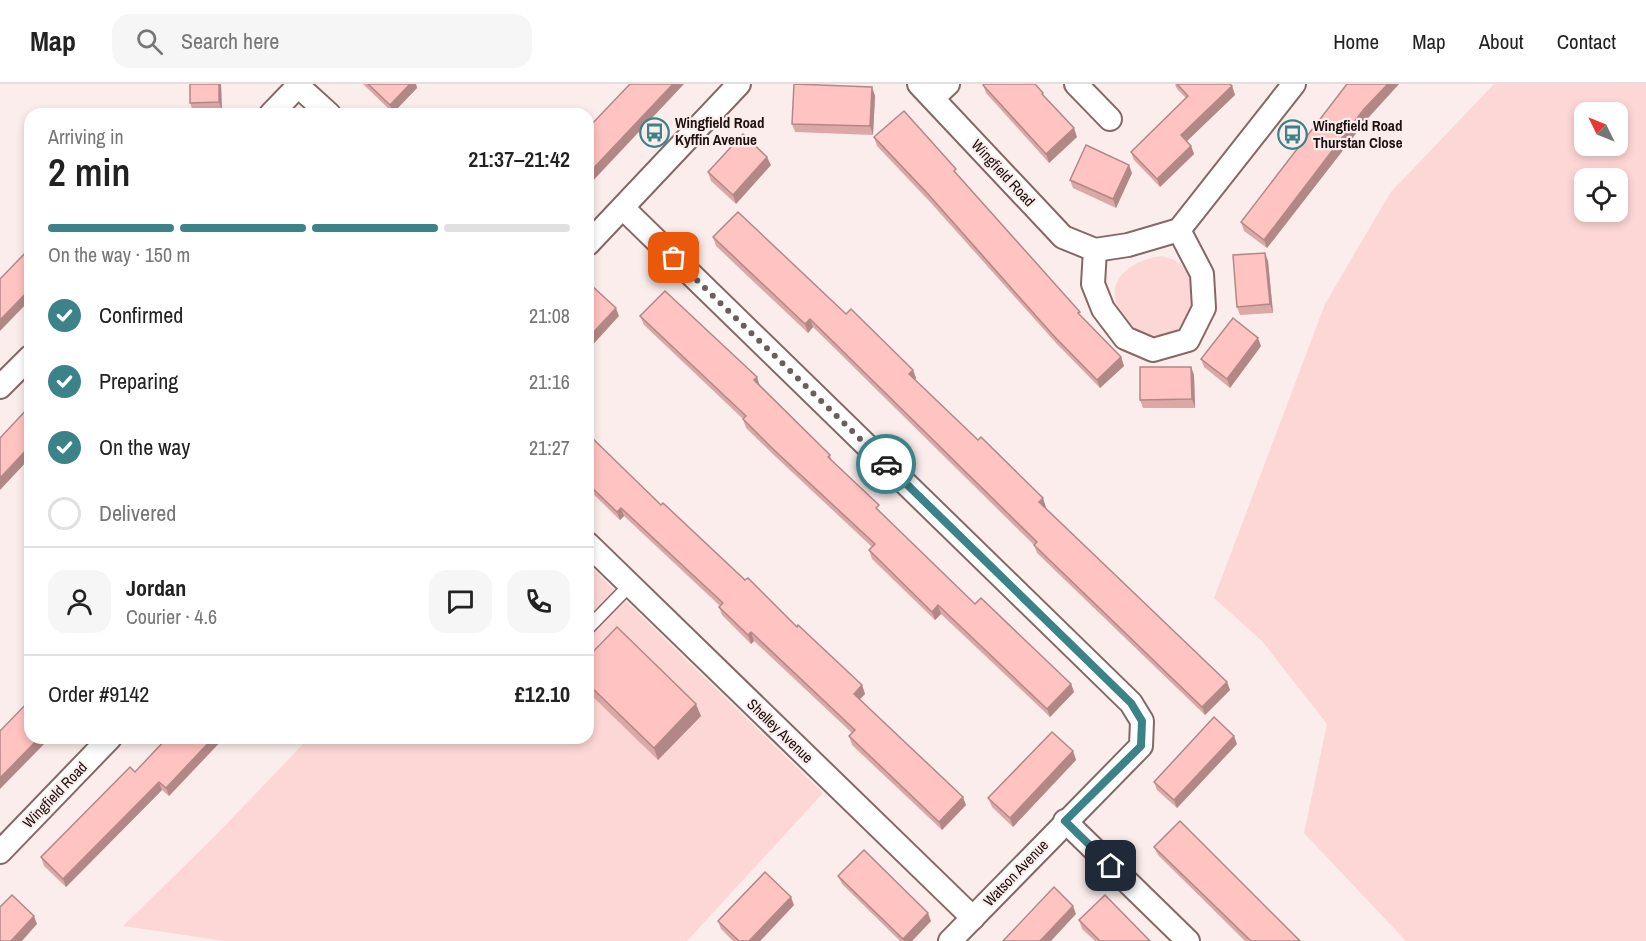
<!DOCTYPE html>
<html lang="en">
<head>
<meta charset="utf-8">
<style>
  :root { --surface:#fff; --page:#f6f6f6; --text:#222; --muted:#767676; --line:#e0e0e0; --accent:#3b8388 }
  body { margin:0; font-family:"Archivo Narrow",sans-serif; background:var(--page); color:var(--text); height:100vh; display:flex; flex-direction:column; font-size:22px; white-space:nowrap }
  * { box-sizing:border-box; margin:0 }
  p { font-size:20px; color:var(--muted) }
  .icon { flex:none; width:33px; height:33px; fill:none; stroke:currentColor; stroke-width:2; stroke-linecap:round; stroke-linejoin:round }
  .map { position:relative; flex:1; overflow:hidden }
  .sheet { position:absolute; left:24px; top:24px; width:570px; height:636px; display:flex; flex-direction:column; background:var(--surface); border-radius:18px; box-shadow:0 3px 9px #0003 }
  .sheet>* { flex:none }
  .needle { width:39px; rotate:313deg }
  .tools { position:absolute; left:1574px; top:18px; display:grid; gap:12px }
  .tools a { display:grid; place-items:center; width:54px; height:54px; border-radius:12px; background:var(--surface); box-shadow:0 3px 9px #0003; font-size:30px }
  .pin { position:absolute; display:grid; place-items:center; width:51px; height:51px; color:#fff; margin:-26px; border-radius:12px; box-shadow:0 3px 9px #0006 }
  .courier { position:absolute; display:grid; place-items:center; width:60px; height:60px; margin:-30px; border:4px solid #3b8388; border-radius:50%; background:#fff; color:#222; box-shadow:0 2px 8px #0007 }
  .headline em { font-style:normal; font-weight:600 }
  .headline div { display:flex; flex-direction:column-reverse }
  .headline { display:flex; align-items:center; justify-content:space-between; height:102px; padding:0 24px }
  h1 { font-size:39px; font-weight:600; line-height:45px }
  .bar { display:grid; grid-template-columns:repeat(4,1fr); gap:9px 6px; align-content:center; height:72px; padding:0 24px }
  .bar i { height:8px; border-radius:4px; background:var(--line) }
  .bar .current { background:var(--accent) }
  .bar p { grid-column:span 4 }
  .line { display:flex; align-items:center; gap:15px; padding:0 24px; border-top:2px solid var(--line) }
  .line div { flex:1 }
  .round { display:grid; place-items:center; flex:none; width:63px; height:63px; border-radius:18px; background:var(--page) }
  ol { padding:0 24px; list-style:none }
  li { display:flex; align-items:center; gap:18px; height:66px }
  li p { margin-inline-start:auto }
  li .icon { padding:6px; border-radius:50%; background:var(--accent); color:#fff; stroke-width:4 }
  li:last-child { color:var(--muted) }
  li i { width:33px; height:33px; border:3px solid var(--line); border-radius:50% }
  header { display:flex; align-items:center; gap:36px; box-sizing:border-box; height:84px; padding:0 30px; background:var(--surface); border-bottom:2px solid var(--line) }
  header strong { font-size:28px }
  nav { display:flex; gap:33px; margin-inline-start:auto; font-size:21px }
  .search { width:420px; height:54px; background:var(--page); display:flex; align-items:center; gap:15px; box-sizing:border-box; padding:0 21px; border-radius:18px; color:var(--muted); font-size:22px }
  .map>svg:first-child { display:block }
</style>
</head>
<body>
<header>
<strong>Map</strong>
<div class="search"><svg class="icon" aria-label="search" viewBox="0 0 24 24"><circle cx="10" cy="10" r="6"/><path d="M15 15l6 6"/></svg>Search here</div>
<nav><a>Home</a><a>Map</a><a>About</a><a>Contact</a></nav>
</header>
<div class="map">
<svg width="1646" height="857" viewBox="0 0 1646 857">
  <rect width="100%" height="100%" fill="#fbedec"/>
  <g fill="#fdd7d5" fill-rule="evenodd">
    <path d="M1494,0H1646V857H1406L1304,749L1327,640L1262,557L1214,514L1325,220L1390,109ZM1617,28V62H1584V28ZM1617,94V128H1584V94Z"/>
    <path d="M1162,172C1168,174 1174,175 1179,179C1194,192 1199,222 1190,240C1187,247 1175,253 1169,258L1141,253C1134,243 1123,235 1118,223C1104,193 1136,175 1162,172Z"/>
    <polygon points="588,480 823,709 687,857 225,857 123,842 213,754 309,654 588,654"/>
  </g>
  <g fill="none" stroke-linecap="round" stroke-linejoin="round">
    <defs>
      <polyline id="lane" points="588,544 630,501"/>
      <g id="street">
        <polyline points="296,0 329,30"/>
        <polyline points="919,0 1063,153 1095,166 1128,161 1179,146 1294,0"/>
        <polyline points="1076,0 1110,35"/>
        <polyline points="933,14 948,0"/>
        <polyline points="271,30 298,2"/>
        <polyline points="623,124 1131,619 1142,637 1141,662 950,857"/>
        <polyline points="588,160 739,0"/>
        <polyline points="1095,166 1093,200 1103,225 1125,254 1153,266 1188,256 1204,224 1202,190 1179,146"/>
        <polyline points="0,303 30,273"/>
        <polyline points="588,460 973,834"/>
        <polyline points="1065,737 1188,857"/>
        <polyline points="0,768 110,654"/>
      </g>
    </defs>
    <use href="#lane" stroke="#856866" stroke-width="15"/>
    <use href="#street" stroke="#856866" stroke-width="26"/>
    <use href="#lane" stroke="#fff" stroke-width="12"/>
    <use href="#street" stroke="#fff" stroke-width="22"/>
  </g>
  <g fill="#dba8a6">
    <polygon points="190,0 221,0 222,27 193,27 190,19"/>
    <polygon points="363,0 416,0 417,4 393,29"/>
    <polygon points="1175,0 1230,0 1232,2 1235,11 1186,57 1191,62 1194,70 1160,103 1134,76 1131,68 1186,14 1177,5"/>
    <polygon points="1347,0 1399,0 1368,34 1267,164 1244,147 1241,138"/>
    <polygon points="983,1 1043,9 1044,13 1077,53 1049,79 986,9"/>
    <polygon points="872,3 875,12 873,51 795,48 792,40"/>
    <polygon points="874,53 959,92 1081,233 1121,273 1124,282 1100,304 1056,259 931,119 877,62"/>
    <polygon points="771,81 736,120 711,97 708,88"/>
    <polygon points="1132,89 1116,124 1073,104 1070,96"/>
    <polygon points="713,153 846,230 913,286 916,294 915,296 1046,423 1045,424 1227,598 1230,606 1205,631 1037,469 1034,461 813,243 808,249 716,162"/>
    <polygon points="1268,177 1273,229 1240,231 1237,223"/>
    <polygon points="640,232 760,302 830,371 832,377 882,430 975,520 1071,600 1074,608 1050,633 941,530 935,536 872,475 869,466 872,463 777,374 746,344 743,335 644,241"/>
    <polygon points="1261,262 1230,304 1204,283 1201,275"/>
    <polygon points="1191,283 1194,291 1195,324 1143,324 1140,316"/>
    <polygon points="588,350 661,421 862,601 865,610 860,615 966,721 942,746 852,661 849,652 852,649 754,557 751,560 722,531 719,523 720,522 624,432 620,436 588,405"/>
    <polygon points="588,573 701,632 658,676 588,608"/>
    <polygon points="167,654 224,654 169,712 162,706 66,803 44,782 41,773 135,688"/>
    <polygon points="1237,660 1177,724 1157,706 1154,698"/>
    <polygon points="1073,667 1076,676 1013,743 992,723 988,714"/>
    <polygon points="1154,763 1300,857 1245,857 1158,771"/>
    <polygon points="838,792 931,837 912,857 900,857 842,800"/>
    <polygon points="794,821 760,857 733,857 721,845 718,837"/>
    <polygon points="1079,836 1150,857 1095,857 1082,845"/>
  </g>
  <g fill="#b28887">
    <polygon points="219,0 221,0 222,27 219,18"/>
    <polygon points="410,0 416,0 417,4 393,29 390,21"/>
    <polygon points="673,0 684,0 588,102 588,90"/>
    <polygon points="1388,0 1399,0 1368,34 1267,164 1264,156 1364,25"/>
    <polygon points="1232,2 1235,11 1184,60 1181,51"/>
    <polygon points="872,3 875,12 873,51 870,42"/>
    <polygon points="1074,44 1077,53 1049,79 1046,70"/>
    <polygon points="1191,62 1194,70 1160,103 1157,95"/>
    <polygon points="767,73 771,81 736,120 733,111"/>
    <polygon points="1129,81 1132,89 1116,124 1113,115"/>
    <polygon points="1265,169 1268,177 1273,229 1270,220"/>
    <polygon points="30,205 30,216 0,247 0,236"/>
    <polygon points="616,224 619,232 588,266 588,254"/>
    <polygon points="810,235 813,243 808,249 805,240"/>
    <polygon points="1258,254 1261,262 1230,304 1227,295"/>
    <polygon points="1121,273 1124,282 1100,304 1097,296"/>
    <polygon points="1191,283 1194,291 1195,324 1192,315"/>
    <polygon points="913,286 916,294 912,299 909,290"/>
    <polygon points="757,293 760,302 754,296"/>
    <polygon points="30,362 30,374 0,406 0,394"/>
    <polygon points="1043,414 1046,423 1043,426 1039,418"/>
    <polygon points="621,424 624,432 620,436 617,428"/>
    <polygon points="938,521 941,530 935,536 932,528"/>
    <polygon points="751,548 754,557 751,560 748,551"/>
    <polygon points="1227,598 1230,606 1205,631 1202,623"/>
    <polygon points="1071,600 1074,608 1050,633 1047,625"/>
    <polygon points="862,601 865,610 857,618 854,610"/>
    <polygon points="696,620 701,632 658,676 654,664"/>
    <polygon points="1234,652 1237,660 1177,724 1174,716"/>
    <polygon points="39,654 50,654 0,705 0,694"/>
    <polygon points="213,654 224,654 169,712 166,704"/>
    <polygon points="1073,667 1076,676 1013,743 1010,734"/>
    <polygon points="159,698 162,706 66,803 63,795"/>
    <polygon points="963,713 966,721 942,746 939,738"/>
    <polygon points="791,813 794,821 760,857 749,857"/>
    <polygon points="1073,822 1076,830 1051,857 1040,857"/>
    <polygon points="928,829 931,837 912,857 904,857 903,855"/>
    <polygon points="34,832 37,840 22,857 11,857"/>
  </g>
  <g fill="#ffc3c1" stroke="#b28887" stroke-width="1.5">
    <polygon points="190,0 219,0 219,18 190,19"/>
    <polygon points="368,0 410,0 390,21"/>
    <polygon points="630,0 673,0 588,90 588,44"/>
    <polygon points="794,0 872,3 870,42 792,40"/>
    <polygon points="984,0 1035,0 1043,9 1042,10 1074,44 1046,70 983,1"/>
    <polygon points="1177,0 1230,0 1232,2 1181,51 1191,62 1157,95 1131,68 1188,12"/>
    <polygon points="1347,0 1388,0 1364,25 1264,156 1241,138"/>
    <polygon points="904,27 956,85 954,87 1080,228 1078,229 1121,273 1097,296 1053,251 928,110 874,53"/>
    <polygon points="743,50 767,73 733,111 708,88"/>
    <polygon points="1086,61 1129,81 1113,115 1070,96"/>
    <polygon points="738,128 846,230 851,225 913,286 909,290 978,356 981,353 1043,414 1039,418 1227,598 1202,623 1034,461 1037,458 810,235 805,240 713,153"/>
    <polygon points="30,164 30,205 0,236 0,195"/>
    <polygon points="1265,169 1270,220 1237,223 1233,171"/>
    <polygon points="591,201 616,224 588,254 588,204"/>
    <polygon points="665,207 757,293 754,296 830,371 828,373 879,421 876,424 975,520 981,514 1071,600 1047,625 938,521 932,528 869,466 875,460 774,366 743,335 746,332 640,232"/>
    <polygon points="1233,234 1258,254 1227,295 1201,275"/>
    <polygon points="1140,283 1191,283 1192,315 1140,316"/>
    <polygon points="30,322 30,362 0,394 0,354"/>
    <polygon points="588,350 661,421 663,419 745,496 748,494 797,543 798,541 862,601 854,610 963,713 939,738 849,652 855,646 751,548 748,551 719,523 723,519 621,424 617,428 588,400"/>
    <polygon points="617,543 696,620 654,664 588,600 588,573"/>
    <polygon points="30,616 30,654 39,654 0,694 0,647"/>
    <polygon points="1214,633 1234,652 1174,716 1154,698"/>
    <polygon points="1052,648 1073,667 1010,734 988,714"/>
    <polygon points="167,654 213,654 166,704 159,698 63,795 41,773 130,683 135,688"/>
    <polygon points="1180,737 1300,857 1251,857 1154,763"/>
    <polygon points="864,766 928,829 903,855 838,792"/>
    <polygon points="765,788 791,813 749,857 739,857 718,837"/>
    <polygon points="1054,803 1073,822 1040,857 1003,857"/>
    <polygon points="12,811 34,832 11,857 0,857 0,823"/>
    <polygon points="1105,811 1150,857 1100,857 1079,836"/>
  </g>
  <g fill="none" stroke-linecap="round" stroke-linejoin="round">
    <polyline stroke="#6a5e5d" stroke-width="6" stroke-dasharray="0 10.8" points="674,174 886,380"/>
    <polyline stroke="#3b8388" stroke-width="8" points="886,380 1131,619 1142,637 1141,662 1065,737 1111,782"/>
  </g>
  <defs>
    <symbol id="bus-ring" viewBox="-11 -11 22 22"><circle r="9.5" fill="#fbedec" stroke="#3b8388" stroke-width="1.5"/><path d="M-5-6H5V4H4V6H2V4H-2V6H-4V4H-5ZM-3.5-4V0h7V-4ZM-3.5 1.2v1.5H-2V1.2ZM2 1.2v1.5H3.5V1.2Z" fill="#3b8388"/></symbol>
  </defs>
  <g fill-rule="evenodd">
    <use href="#bus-ring" x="638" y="32" width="33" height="33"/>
    <use href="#bus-ring" x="1276" y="34" width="33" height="33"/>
  </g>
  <g text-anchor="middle" stroke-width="4.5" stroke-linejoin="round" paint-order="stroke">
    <g font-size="15" font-weight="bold" fill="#1c1110" stroke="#fbedec" text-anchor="start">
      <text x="675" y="44">Wingfield Road<tspan x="675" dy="17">Kyffin Avenue</tspan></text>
      <text x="1313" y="47">Wingfield Road<tspan x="1313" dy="17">Thurstan Close</tspan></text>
    </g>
    <g font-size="15" fill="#1c1110" stroke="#fbedec">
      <text transform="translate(1003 89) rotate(47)" y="5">Wingfield Road</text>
      <text transform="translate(780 647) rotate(44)" y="5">Shelley Avenue</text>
      <text transform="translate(55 711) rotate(-46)" y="5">Wingfield Road</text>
      <text transform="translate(1016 789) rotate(-46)" y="5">Watson Avenue</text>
    </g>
  </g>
</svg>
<div class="tools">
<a><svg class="needle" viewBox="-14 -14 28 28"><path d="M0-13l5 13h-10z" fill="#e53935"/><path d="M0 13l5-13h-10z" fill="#767676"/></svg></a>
<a><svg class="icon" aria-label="locate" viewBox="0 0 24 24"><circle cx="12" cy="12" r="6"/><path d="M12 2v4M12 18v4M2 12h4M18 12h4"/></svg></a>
</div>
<div class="pin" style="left:674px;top:174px;background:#ea580c"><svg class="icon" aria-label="bag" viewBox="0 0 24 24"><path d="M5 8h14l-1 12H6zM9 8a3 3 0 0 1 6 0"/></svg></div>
<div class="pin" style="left:1111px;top:782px;background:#1f2937"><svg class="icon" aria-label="home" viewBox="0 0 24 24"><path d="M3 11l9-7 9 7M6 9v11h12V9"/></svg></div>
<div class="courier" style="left:886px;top:380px"><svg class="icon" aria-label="car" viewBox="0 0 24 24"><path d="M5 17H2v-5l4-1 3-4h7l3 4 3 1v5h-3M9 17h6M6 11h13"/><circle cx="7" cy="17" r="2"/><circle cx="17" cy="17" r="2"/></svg></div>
<section class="sheet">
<div class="headline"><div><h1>2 min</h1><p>Arriving in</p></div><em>21:37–21:42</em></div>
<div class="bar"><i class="current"></i><i class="current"></i><i class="current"></i><i></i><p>On the way · 150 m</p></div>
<ol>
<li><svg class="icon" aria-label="check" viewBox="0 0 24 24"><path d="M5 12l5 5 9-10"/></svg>Confirmed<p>21:08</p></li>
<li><svg class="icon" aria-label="check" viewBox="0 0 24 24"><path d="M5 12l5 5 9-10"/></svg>Preparing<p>21:16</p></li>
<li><svg class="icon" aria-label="check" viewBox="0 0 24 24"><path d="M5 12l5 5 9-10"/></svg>On the way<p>21:27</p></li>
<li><i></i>Delivered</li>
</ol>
<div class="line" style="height:108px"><a class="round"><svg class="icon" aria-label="person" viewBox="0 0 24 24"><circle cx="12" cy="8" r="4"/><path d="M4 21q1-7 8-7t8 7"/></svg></a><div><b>Jordan</b><p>Courier · 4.6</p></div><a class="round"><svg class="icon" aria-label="chat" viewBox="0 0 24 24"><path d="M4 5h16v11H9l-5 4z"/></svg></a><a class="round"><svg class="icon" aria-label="phone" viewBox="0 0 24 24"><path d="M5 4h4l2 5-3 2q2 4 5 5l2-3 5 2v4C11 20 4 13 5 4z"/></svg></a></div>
<div class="line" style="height:78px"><div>Order #9142</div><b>£12.10</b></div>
</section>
</div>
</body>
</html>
